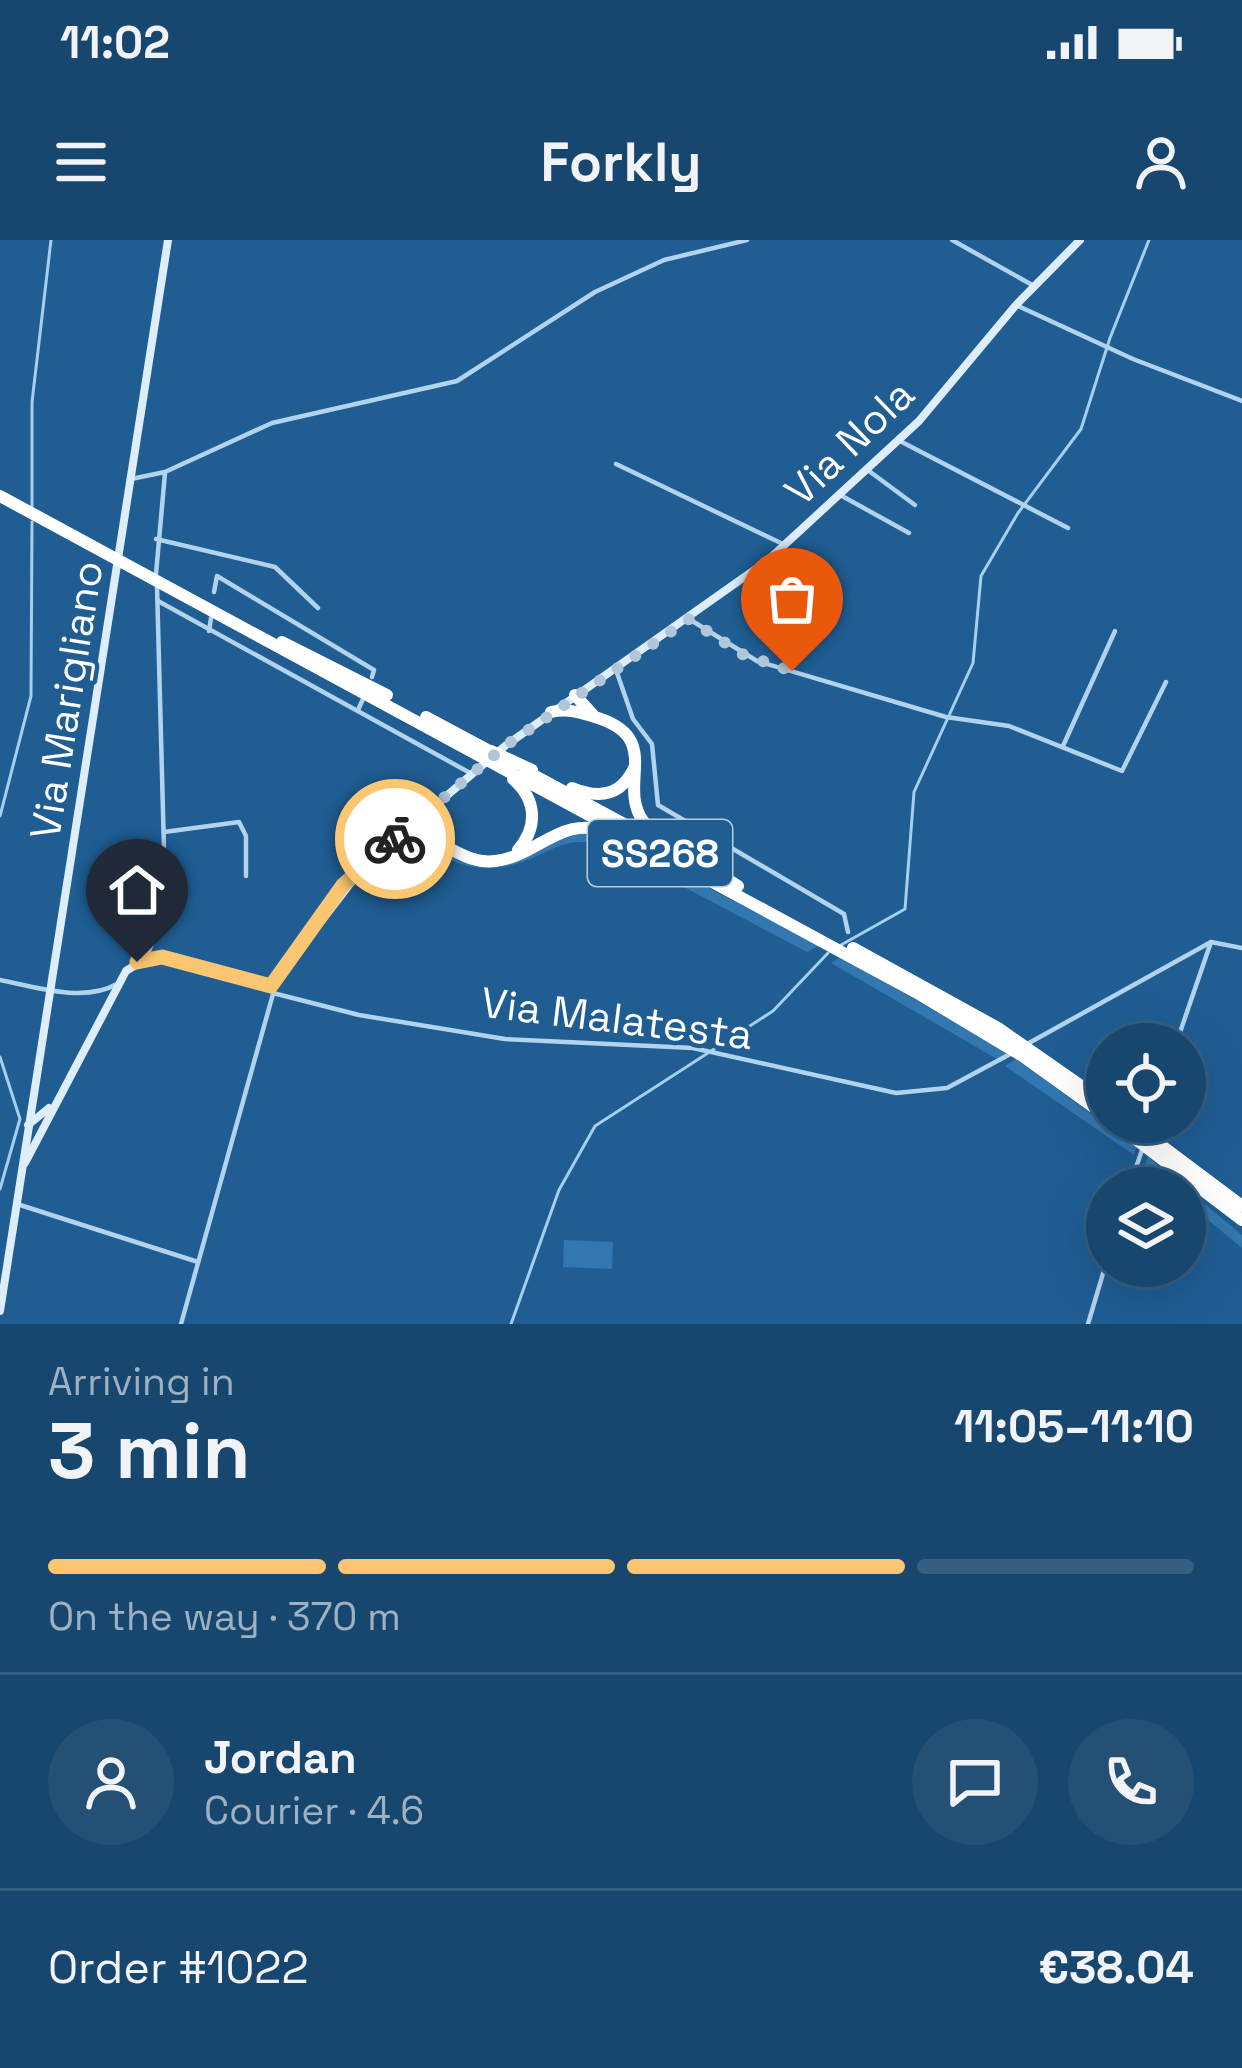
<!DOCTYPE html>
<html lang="en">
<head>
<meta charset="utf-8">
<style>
  :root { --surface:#17466e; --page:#245076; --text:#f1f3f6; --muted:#9eb1c2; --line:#365e81; --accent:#fbc672 }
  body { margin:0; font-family:"Space Grotesk",sans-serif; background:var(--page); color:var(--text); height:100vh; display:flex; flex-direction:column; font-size:45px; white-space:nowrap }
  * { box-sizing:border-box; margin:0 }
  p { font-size:39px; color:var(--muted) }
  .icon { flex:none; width:66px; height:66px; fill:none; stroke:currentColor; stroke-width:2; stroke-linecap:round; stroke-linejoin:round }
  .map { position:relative; height:1084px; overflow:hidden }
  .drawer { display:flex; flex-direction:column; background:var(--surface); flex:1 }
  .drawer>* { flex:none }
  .controls { position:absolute; left:1086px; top:783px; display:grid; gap:24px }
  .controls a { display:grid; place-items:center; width:120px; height:120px; border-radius:50%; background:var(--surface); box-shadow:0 12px 48px #0002,0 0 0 3px var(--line); font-size:60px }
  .pin { position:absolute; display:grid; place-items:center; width:102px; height:102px; color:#fff; margin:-123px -51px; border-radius:50% 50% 50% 0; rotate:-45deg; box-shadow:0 0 12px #0007 }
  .pin .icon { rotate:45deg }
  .courier { position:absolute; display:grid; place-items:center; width:120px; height:120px; margin:-60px; border:9px solid #fbc672; border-radius:50%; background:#fff; color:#222; box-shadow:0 3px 15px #0007 }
  .head em { font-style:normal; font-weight:700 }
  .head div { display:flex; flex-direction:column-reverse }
  .head { display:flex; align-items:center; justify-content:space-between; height:204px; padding:0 48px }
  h1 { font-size:78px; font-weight:700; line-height:90px }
  .bar { display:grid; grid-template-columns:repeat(4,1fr); gap:18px 12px; align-content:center; height:144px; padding:0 48px }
  .bar i { height:15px; border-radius:9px; background:var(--line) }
  .bar .current { background:var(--accent) }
  .bar p { grid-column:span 4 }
  .line { display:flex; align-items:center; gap:30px; padding:0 48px; border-top:3px solid var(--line) }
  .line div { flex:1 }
  .round { display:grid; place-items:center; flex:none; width:126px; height:126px; border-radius:63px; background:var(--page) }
  .status { display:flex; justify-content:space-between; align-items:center; height:84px; padding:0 60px; background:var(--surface); direction:ltr }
  .status svg { height:33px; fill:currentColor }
  header { display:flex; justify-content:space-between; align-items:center; height:156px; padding:0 48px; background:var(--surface); font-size:54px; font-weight:700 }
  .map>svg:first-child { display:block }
</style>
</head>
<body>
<div class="status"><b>11:02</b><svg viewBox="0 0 49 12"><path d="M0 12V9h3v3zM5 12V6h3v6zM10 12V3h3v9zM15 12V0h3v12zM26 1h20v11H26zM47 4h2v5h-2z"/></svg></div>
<header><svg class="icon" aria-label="menu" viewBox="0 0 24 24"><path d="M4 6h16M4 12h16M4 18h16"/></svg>Forkly<svg class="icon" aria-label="person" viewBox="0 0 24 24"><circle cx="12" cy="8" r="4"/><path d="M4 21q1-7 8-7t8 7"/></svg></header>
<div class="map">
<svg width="1242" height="1084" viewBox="0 0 1242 1084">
  <rect width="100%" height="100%" fill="#1f5d93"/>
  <g fill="#3377b0">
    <path d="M571,591L611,596L658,622L653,632C631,621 608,603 583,602C566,601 552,609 537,616C490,638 455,629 414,598L477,626Z"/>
    <polygon points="667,626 819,706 807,712 663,636"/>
    <polygon points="841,717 1008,813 997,819 831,723"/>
    <polygon points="1016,819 1136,907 1134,915 1005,826"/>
    <polygon points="1148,917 1242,995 1242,1008 1185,961 1185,948 1171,948 1145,924"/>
    <polygon points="564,1000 613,1002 612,1029 563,1027"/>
  </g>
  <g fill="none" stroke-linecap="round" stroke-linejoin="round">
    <g stroke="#a5cfef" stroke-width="3">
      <polyline points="32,266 32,162 51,0"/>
      <polyline points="0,576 31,456 32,282"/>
      <polyline points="841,705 905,669 914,552 973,423 981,336 1018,273 1081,189 1110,98 1149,0"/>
      <polyline points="0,817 20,879 0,949"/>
      <polyline points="511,1084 559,950 595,886 773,771 828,713"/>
    </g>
    <g stroke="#b2d3ee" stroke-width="4.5">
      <polyline points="952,0 1034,46"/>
      <polyline points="1016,65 1133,119 1242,161"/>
      <polyline points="898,200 1068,288"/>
      <polyline points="616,224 785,305"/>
      <polyline points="869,231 915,265"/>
      <polyline points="131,239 165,232 272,183 457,141 595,52 664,20 747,0"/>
      <polyline points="842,256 909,293"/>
      <polyline points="156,299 275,327 318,368"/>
      <polyline points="156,334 165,233"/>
      <polyline points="214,352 217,336 374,430 372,437"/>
      <polyline points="158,361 472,534"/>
      <polyline points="689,379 757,421 946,477 1009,486 1122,531 1166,442"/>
      <polyline points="209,391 211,378"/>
      <polyline points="615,427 633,479 652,504 658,565 844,674 848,692"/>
      <polyline points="358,470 363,459"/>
      <polyline points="1063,506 1115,391"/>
      <polyline points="164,592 239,582 246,596 246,636"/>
      <polyline points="676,598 681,583"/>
      <polyline points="656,637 662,625"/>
      <polyline points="145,719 161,685 165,647 157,346"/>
      <path d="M0,740C35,747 84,763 117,744"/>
      <polyline points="271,746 273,753 359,775 505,799 693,808 896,853 947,848 1014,812"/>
      <polyline points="1029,803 1211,702"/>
      <polyline points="1176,804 1211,702 1242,708"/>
      <polyline points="1129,948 1142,910"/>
      <polyline points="17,964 198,1022"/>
      <polyline points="181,1084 273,754"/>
      <polyline points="1088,1084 1107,1020"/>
    </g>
    <g stroke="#deedfa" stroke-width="8">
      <polyline points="28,885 49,868"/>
      <polyline points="25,923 126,731 145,719 162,717 271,746 363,627 505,506 767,321 919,181 1016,65 1080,0"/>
      <polyline points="0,1071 168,0"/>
    </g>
    <g stroke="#fff" stroke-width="12">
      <polyline points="0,256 919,754 1021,815 1107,877"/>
      <polyline points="282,402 387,455"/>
      <polyline points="575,455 594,476"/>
      <path d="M551,472C568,468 582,473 598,478C663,499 617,544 643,581C663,610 709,627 738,646"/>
      <polyline points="426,477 497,515"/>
      <polyline points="491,511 532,530"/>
      <polyline points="526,531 650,598"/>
      <path d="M513,539C537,560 538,587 518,610"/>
      <path d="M572,548C599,559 621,556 634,528"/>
      <polyline points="418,579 439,598"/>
      <polyline points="432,586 435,564"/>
      <path d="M396,598C437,587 458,626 495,621C539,616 561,573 611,593"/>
      <polyline points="853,708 998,788 1107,864"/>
      <polyline points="1113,882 1242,980"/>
      <polyline points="1130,882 1242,966"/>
    </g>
  </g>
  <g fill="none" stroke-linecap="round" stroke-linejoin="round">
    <polyline stroke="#b1c6d9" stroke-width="12" stroke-dasharray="0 21.6" points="395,599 505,506 689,379 742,414 792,431"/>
    <polyline stroke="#fbc672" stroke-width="15" points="137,722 162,717 271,746 343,645 395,599"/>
  </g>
  <g text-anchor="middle" stroke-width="9" stroke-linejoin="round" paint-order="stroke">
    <rect fill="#1f5d93" stroke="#bccedf" stroke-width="3" x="588" y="580" width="144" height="66" rx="9"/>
    <g font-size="39" font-weight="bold" fill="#fff">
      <text x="660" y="627">SS268</text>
    </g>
    <g font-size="42" fill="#fff" stroke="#1f5d93">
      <text transform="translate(849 202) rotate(-44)" y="15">Via Nola</text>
      <text transform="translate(66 460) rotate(-81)" y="15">Via Marigliano</text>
      <text transform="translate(617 778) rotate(7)" y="15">Via Malatesta</text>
    </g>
  </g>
</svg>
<div class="controls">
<a><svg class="icon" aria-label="locate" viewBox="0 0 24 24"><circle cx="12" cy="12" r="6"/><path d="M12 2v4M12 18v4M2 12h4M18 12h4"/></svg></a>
<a><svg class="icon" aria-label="layers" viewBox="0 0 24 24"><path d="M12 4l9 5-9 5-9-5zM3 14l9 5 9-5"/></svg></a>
</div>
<div class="pin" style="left:792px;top:431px;background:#ea580c"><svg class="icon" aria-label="bag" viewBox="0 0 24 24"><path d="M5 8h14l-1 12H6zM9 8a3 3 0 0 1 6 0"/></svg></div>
<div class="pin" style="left:137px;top:722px;background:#1f2937"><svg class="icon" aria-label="home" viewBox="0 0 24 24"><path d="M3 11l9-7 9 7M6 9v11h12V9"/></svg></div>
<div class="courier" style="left:395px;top:599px"><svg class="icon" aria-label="bike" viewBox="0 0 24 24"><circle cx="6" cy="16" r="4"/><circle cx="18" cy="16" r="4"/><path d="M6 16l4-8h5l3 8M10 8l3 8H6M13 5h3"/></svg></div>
</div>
<section class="drawer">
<div class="head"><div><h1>3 min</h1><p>Arriving in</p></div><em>11:05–11:10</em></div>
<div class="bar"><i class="current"></i><i class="current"></i><i class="current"></i><i></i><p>On the way · 370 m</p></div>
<div class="line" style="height:216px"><a class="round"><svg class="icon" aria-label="person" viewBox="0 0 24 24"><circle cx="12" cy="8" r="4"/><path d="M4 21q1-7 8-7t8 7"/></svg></a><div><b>Jordan</b><p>Courier · 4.6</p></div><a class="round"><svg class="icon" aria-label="chat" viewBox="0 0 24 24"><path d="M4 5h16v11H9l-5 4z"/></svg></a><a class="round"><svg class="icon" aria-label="phone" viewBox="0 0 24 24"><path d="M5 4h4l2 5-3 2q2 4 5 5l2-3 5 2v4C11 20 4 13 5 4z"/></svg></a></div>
<div class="line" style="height:156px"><div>Order #1022</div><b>€38.04</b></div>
</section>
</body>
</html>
